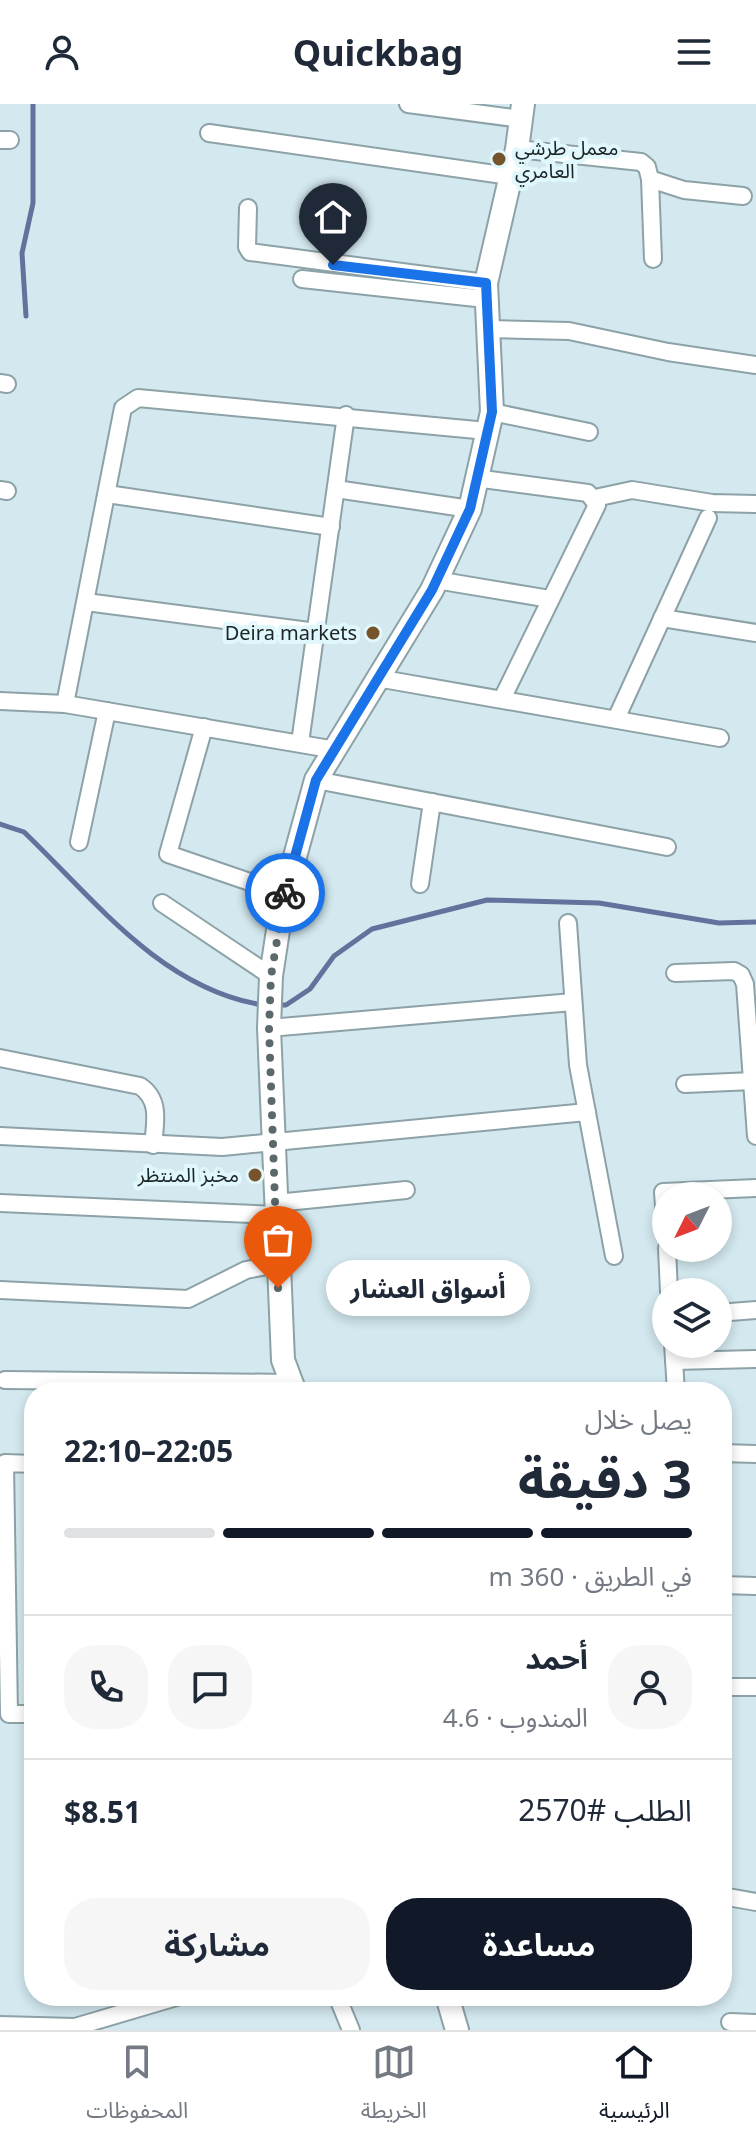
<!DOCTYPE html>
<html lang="ar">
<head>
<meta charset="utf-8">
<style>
  :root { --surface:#fff; --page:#f6f6f7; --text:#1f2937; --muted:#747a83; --line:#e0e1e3; --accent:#111827 }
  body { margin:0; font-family:"Noto Sans","Noto Sans Arabic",sans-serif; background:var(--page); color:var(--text); direction:rtl; height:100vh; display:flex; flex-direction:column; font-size:30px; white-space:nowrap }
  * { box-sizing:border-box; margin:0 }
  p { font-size:26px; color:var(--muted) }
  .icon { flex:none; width:44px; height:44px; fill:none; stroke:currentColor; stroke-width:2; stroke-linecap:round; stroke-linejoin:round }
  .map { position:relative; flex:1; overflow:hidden; direction:ltr }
  .details { position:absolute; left:24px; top:1278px; width:708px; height:624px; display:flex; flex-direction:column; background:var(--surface); border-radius:32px; box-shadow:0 4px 12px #0003; direction:rtl }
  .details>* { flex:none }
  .needle { width:52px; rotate:228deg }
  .tools { position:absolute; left:652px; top:1078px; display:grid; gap:16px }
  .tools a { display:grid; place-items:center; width:80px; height:80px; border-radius:50%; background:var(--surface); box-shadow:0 4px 12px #0003; font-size:40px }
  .pin { position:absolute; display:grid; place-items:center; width:68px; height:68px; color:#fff; margin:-82px -34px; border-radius:50% 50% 50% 0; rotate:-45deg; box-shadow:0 0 8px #0007 }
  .pin .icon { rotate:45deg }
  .courier { position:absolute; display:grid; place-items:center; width:80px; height:80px; margin:-40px; border:6px solid #1a73e8; border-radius:50%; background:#fff; color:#222; box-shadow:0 2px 10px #0007 }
  .bubble { position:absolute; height:56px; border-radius:28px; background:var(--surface); box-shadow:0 4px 12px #0003; font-size:26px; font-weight:700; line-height:56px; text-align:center; direction:rtl }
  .summary em { font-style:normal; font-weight:700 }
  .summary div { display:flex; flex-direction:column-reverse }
  .summary { display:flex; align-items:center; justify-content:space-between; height:136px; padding:0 40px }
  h1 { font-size:52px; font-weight:700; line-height:60px }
  .bar { display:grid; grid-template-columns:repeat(4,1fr); gap:12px 8px; align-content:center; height:96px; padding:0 40px }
  .bar i { height:10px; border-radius:6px; background:var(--line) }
  .bar .active { background:var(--accent) }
  .bar p { grid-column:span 4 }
  .line { display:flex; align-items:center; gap:20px; padding:0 40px; border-top:2px solid var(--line) }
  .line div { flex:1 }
  .round { display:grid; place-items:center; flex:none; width:84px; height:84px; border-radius:32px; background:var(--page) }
  .cta { display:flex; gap:16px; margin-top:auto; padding:16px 40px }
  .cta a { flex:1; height:92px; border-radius:32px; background:var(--accent); color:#fff; font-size:32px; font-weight:700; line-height:92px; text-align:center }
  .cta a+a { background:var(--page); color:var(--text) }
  header { display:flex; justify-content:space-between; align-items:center; height:104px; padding:0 40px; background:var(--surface); font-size:36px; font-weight:700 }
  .menu { display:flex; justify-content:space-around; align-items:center; height:112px; border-top:2px solid var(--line); background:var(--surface); font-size:22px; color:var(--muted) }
  .menu a { display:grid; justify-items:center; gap:4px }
  .menu .active { color:var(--accent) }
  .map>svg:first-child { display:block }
</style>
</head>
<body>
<header><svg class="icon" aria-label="menu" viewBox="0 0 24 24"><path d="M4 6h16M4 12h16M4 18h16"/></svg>Quickbag<svg class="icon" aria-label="person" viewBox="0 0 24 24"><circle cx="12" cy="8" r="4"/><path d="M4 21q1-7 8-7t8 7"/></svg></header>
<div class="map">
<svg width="756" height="1926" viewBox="0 0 756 1926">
  <rect width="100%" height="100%" fill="#d3e9ef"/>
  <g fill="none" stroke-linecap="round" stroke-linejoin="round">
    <g stroke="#63729c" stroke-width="5">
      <polyline points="26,212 22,149 33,99 33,0"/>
      <path d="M0,720L24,728C93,794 158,881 257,900"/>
      <polyline points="277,901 286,901 310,885 334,852 372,825 487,796 599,799 719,819 756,818"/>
    </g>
    <defs>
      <polyline id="lane" points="722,1711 725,1711"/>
      <g id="street">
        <polyline points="408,0 521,15"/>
        <polyline points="209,29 510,72"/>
        <polyline points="0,36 10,36"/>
        <polyline points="517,45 641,58 647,63 650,75 653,155"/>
        <polyline points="650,75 684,86 743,92"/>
        <polyline points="248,104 247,143 250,148 486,179"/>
        <polyline points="302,175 485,195"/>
        <polyline points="486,225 569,227 668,248 756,261"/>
        <polyline points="0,279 7,280"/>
        <polyline points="492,308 589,328"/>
        <polyline points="475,374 588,389 597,401 502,595"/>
        <polyline points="336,385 470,405"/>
        <polyline points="0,386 7,387"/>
        <polyline points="107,390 331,423"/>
        <polyline points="595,394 632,386 712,399 756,400"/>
        <polyline points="436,476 550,495"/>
        <polyline points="86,498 317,528"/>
        <polyline points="662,514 756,529"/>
        <polyline points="377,574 720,634"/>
        <polyline points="0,597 65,600 336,646"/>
        <polyline points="65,600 123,304 138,294 487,327"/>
        <polyline points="616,615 708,414"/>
        <polyline points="204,623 168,750 285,790"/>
        <polyline points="300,639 346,311"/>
        <polyline points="316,676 667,743"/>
        <polyline points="79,738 107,607"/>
        <polyline points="420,780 432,698"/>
        <polyline points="162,799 271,872"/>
        <polyline points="568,819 578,961 614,1152"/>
        <polyline points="675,869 734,867 741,871 745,880 756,1032"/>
        <polyline points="269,924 573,898"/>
        <path d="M0,954L140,982C161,996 155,1019 153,1041"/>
        <polyline points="685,980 753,977"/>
        <polyline points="0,1032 222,1043 587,1008"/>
        <polyline points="0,1099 276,1111"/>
        <polyline points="276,1099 406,1086"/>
        <polyline points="666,1132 663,1088 756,1084"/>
        <polyline points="667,1144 669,1188"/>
        <polyline points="0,1186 188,1195 246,1166 277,1160"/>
        <polyline points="718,1209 756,1206"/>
        <polyline points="673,1240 676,1288"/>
        <polyline points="674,1257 756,1255"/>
        <polyline points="5,1276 291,1279"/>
        <polyline points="722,1349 756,1350"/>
        <polyline points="34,1360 5,1359 9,1610 34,1610"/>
        <polyline points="722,1481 756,1482"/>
        <polyline points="722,1583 756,1583"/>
        <polyline points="722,1792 756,1798"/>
        <polyline points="337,1892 351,1926"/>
        <polyline points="730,1918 756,1919"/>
        <polyline points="0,1921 75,1923 180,1892"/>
      </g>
      <g id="secondary">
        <polyline points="295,1288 283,1256 269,924 271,872 282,800 316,676 432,486 470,405 492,308 486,179 517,45 523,0"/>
        <polyline points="447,1892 457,1926"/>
      </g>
    </defs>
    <use href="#lane" stroke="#8ca2a7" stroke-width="12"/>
    <use href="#street" stroke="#8ca2a7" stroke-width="20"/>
    <use href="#secondary" stroke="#8ca2a7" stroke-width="26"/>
    <use href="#lane" stroke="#fff" stroke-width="8"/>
    <use href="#street" stroke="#fff" stroke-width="16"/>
    <use href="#secondary" stroke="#fff" stroke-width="22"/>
  </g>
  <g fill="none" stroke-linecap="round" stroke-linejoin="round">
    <polyline stroke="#5c696c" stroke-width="8" stroke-dasharray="0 14.4" points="278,1184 269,924 271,872 285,789"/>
    <polyline stroke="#1a73e8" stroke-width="10" points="285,789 316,676 432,486 470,405 492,308 486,179 333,161"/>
  </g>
  <g fill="#76532b" stroke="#e0f7fc" stroke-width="3">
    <circle cx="499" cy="55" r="8"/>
    <circle cx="373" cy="529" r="8"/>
    <circle cx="255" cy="1071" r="8"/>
  </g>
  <g text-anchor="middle" stroke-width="8" stroke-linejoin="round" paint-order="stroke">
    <g font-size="20" fill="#1c2426" stroke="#e0f7fc" text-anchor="end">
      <text x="515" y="51" text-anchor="start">معمل طرشي<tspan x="515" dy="23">العامري</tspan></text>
      <text x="357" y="536">Deira markets</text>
      <text x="239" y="1078">مخبز المنتظر</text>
    </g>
  </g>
</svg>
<div class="tools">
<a><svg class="needle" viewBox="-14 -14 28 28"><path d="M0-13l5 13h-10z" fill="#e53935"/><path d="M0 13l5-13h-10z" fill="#747a83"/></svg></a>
<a><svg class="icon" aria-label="layers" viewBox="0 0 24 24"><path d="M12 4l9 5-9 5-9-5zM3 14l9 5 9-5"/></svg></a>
</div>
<div class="pin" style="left:278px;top:1184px;background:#ea580c"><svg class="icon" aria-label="bag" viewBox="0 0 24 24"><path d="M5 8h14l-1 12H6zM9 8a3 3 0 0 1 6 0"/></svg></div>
<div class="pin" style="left:333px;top:161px;background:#1f2937"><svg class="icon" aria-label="home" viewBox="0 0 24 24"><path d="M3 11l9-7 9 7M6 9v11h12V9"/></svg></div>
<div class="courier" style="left:285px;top:789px"><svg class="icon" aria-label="bike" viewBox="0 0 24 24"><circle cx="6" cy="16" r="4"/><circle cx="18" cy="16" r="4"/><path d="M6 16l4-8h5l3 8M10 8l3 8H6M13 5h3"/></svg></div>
<div class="bubble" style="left:326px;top:1156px;width:204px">أسواق العشار</div>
<section class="details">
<div class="summary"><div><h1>3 دقيقة</h1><p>يصل خلال</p></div><em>22:05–22:10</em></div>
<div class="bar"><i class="active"></i><i class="active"></i><i class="active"></i><i></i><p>في الطريق · 360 m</p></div>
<div class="line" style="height:144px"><a class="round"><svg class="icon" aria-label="person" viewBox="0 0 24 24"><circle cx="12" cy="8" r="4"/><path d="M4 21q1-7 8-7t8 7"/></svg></a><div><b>أحمد</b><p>المندوب · 4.6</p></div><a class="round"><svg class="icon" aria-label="chat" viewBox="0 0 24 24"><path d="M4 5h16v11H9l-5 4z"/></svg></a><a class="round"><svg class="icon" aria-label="phone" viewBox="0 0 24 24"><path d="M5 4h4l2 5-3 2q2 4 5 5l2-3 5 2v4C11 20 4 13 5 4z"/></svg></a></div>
<div class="line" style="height:104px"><div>الطلب #2570</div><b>$8.51</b></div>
<div class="cta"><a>مساعدة</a><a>مشاركة</a></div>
</section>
</div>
<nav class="menu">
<a class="active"><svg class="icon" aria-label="home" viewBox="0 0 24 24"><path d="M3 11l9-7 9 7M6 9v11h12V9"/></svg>الرئيسية</a>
<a><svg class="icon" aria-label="map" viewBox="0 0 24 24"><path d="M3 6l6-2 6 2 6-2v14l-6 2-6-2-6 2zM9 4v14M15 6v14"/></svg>الخريطة</a>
<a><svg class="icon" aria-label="saved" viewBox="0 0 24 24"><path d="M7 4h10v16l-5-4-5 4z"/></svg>المحفوظات</a>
</nav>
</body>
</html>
